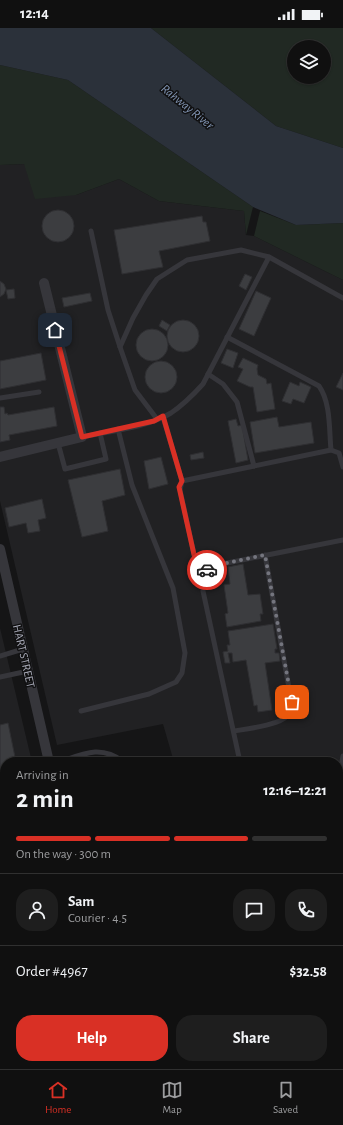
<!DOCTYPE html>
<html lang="en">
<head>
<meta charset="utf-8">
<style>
  :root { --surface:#101010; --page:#1e1e1e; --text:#f1f3f6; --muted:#9c9d9f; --line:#303030; --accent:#d93025 }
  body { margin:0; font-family:"Alegreya Sans",sans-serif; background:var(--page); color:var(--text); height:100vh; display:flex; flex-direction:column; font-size:15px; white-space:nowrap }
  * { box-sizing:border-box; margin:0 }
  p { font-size:13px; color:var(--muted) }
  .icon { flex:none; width:22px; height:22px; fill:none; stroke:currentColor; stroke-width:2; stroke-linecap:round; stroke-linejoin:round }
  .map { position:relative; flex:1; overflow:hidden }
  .sheet { position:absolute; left:0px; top:729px; width:343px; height:312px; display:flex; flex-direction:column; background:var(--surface); border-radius:16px 16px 0 0; box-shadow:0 1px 3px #0004,0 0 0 1px var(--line) }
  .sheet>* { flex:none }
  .controls { position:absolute; left:287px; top:12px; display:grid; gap:8px }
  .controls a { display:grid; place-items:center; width:44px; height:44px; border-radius:50%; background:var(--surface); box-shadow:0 1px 3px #0004,0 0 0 1px var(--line); font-size:20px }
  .pin { position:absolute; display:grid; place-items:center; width:34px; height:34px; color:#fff; margin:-17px; border-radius:8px; box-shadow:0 2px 6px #0006 }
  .courier { position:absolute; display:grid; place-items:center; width:40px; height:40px; margin:-20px; border:3px solid #d93025; border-radius:50%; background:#fff; color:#222; box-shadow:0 1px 5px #0007 }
  .summary em { font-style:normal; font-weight:700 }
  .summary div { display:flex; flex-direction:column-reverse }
  .summary { display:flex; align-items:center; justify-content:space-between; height:68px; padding:0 16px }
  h1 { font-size:26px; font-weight:700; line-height:30px }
  .bar { display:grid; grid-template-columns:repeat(4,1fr); gap:6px 4px; align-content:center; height:48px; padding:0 16px }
  .bar i { height:5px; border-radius:3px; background:var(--line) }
  .bar .active { background:var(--accent) }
  .bar p { grid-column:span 4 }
  .line { display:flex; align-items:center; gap:10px; padding:0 16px; border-top:1px solid var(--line) }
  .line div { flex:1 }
  .round { display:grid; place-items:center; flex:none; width:42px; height:42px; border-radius:16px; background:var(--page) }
  .action { display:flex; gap:8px; margin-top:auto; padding:8px 16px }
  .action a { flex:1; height:46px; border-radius:16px; background:var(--accent); color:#fff; font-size:16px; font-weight:700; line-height:46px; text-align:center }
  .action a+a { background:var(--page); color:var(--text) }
  .status { display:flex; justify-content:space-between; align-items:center; height:28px; padding:0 20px; background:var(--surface); direction:ltr }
  .status svg { height:11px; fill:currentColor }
  .tabs { display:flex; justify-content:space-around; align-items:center; height:56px; border-top:1px solid var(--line); background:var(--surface); font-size:11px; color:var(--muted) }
  .tabs a { display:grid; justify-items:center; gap:2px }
  .tabs .active { color:var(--accent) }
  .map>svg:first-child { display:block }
</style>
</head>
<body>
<div class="status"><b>12:14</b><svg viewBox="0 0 49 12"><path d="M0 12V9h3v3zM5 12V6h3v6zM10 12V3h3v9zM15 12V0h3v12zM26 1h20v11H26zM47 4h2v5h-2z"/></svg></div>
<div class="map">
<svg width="343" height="1041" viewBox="0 0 343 1041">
  <rect width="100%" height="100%" fill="#151516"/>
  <g fill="#212123">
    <polygon points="24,136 76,167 119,151 159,173 244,183 246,207 254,208 343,252 343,784 338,783 338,734 246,734 232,730 223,734 174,734 163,696 57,717 0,473 0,137"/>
    <polygon points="0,600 32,734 5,734 5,932 0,933"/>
    <polygon points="338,814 343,815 343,866 338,874"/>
    <polygon points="343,925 343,1041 224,1041 225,1036 338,1036 338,933"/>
    <polygon points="89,1036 189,1036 190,1041 67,1041"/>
  </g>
  <g fill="#212923" fill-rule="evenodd">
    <path d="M151,0H343V120L276,98ZM294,19H324V49H294Z"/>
    <polygon points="0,37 68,52 253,179 246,207 244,183 159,173 119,151 76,167 35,171 24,136 0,137"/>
    <polygon points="260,183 296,197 343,195 343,252 254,208"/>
  </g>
  <polygon fill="#2b313a" points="0,0 151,0 276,98 343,120 343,195 296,197 253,179 68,52 0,37"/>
  <g fill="#3c3d40" stroke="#2f2f32">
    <circle cx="58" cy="198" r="16"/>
    <polygon points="202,188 203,194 206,194 210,213 159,223 163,239 122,246 114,202"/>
    <polygon points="245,246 252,249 246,262 239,258"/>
    <polygon points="0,253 4,256 6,261 4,266 0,269"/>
    <polygon points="14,261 15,270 8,271 6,262"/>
    <polygon points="256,263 271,270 254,308 239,301"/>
    <polygon points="90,265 92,273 64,279 62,270"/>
    <polygon points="162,292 170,297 167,303 159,298"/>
    <circle cx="183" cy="308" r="16"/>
    <circle cx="152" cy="317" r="16"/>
    <polygon points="227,321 238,325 233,340 221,335"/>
    <polygon points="41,325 46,352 0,361 0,333"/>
    <polygon points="243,330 258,337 257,341 258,347 266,351 267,356 271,355 275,381 257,384 253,359 250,359 237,353 243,341 238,339"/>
    <circle cx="161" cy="349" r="16"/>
    <polygon points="343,345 343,362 336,359"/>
    <polygon points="290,354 299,358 300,354 311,359 304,375 293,371 291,376 282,373"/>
    <polygon points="0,379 4,379 5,386 7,385 8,387 54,379 57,398 9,407 10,412 0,414"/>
    <polygon points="277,389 279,399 311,394 314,415 255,425 250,394"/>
    <polygon points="236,391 238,398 242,397 248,432 236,435 228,393"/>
    <polygon points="203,424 204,430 191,432 190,427"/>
    <polygon points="161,429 168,456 149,461 144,433"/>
    <polygon points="120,441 125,467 102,473 108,503 82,509 68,452"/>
    <polygon points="42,471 46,490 38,492 40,503 28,505 26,495 9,499 5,480"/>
    <polygon points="243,536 248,567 260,566 263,586 260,586 261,593 227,599 225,586 228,585 224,557 230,556 228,539"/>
    <polygon points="273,596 277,621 275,621 275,625 279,625 280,633 265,635 272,682 258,684 257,677 254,678 246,632 233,634 232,625 228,625 230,635 225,635 223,624 228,623 227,617 230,617 228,603"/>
    <polygon points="8,695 16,734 5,734 5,777 0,778 0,697"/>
    <polygon points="0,854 2,854 5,865 5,881 0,882"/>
    <polygon points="257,1036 329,1036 329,1038 343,1041 256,1041"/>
  </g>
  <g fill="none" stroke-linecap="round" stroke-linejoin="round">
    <g stroke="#36363b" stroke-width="5">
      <polyline points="91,203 108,282 120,319"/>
      <polyline points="269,229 343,270"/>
      <path d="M227,309L319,358C331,375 329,402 331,422"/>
      <polyline points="208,346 223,356 237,374 254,438"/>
      <polyline points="0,370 39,364"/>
      <polyline points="163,389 182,453"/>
      <path d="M82,409C110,403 146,400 171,385C183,377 193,367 203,356L269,229L241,222L187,232L157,251L146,267L133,290L120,319L135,362L157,391"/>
      <polyline points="58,415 65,441 106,431 100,405"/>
      <polyline points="205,546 197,540 180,462 182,453 331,422 339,425 343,439"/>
      <polyline points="0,628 23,621"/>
      <polyline points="0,649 28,643"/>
      <polyline points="81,683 149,666 176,654 182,645 185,625 173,560 132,457 118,401"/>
      <path d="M234,703C246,701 280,697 287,688C292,683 292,677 291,671L265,527"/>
      <path d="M60,734C85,725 101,717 124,734"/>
      <polyline points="240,734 203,563 204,548 212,538 343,512"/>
      <polyline points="338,756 343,728"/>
      <polyline points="338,987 343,991"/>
      <polyline points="246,1041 247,1036"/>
    </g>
    <g stroke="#36363b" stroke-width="10">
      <polyline points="0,429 82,409 44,255"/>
      <polyline points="0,521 49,734"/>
    </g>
    <g stroke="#44444b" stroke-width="14">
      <polyline points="338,793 343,794"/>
      <polyline points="0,811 5,810"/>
    </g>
  </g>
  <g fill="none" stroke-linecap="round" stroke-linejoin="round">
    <polyline stroke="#74757e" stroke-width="4" stroke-dasharray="0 7.2" points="207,542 212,538 265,527 292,674"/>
    <polyline stroke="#d93025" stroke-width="5" points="55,302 82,409 154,393 163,388 182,453 179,459 197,540 205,546 207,542"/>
  </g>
  <g text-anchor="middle" stroke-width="3" stroke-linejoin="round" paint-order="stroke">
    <g font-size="12" fill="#a7a9b6" stroke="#101011">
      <text transform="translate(24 628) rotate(77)" y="4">HART STREET</text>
    </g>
    <g font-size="13" font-style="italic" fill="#7f92b0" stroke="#101011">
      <text transform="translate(188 78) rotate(39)" y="5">Rahway River</text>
    </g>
  </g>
</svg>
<div class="controls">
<a><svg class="icon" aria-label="layers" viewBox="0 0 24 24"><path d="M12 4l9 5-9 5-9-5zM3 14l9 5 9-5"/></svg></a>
</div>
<div class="pin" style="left:292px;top:674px;background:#ea580c"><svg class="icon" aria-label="bag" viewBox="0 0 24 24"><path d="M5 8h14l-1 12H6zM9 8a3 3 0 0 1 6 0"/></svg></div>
<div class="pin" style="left:55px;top:302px;background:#1f2937"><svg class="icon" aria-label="home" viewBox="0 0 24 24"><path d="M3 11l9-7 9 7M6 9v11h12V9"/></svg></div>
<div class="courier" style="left:207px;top:542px"><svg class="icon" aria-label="car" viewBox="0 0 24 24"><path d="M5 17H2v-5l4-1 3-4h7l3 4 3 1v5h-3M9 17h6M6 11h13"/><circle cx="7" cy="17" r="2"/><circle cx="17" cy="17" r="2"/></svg></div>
<section class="sheet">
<div class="summary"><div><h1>2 min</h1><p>Arriving in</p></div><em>12:16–12:21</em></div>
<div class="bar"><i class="active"></i><i class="active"></i><i class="active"></i><i></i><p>On the way · 300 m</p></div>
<div class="line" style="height:72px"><a class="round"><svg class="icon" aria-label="person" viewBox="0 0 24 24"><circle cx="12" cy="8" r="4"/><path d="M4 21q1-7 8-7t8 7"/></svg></a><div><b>Sam</b><p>Courier · 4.5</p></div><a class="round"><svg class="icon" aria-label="chat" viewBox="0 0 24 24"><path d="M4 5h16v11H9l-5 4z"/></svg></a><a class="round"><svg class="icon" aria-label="phone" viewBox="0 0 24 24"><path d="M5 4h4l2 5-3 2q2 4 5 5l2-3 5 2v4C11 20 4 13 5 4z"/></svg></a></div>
<div class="line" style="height:52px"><div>Order #4967</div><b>$32.58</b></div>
<div class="action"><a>Help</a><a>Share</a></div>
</section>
</div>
<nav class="tabs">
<a class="active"><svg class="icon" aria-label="home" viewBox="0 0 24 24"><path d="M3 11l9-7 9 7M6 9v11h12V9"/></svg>Home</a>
<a><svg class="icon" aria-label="map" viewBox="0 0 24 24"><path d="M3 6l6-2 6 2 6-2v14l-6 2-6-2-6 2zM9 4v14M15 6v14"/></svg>Map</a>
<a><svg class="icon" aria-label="saved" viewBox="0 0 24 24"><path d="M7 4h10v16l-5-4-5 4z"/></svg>Saved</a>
</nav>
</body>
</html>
